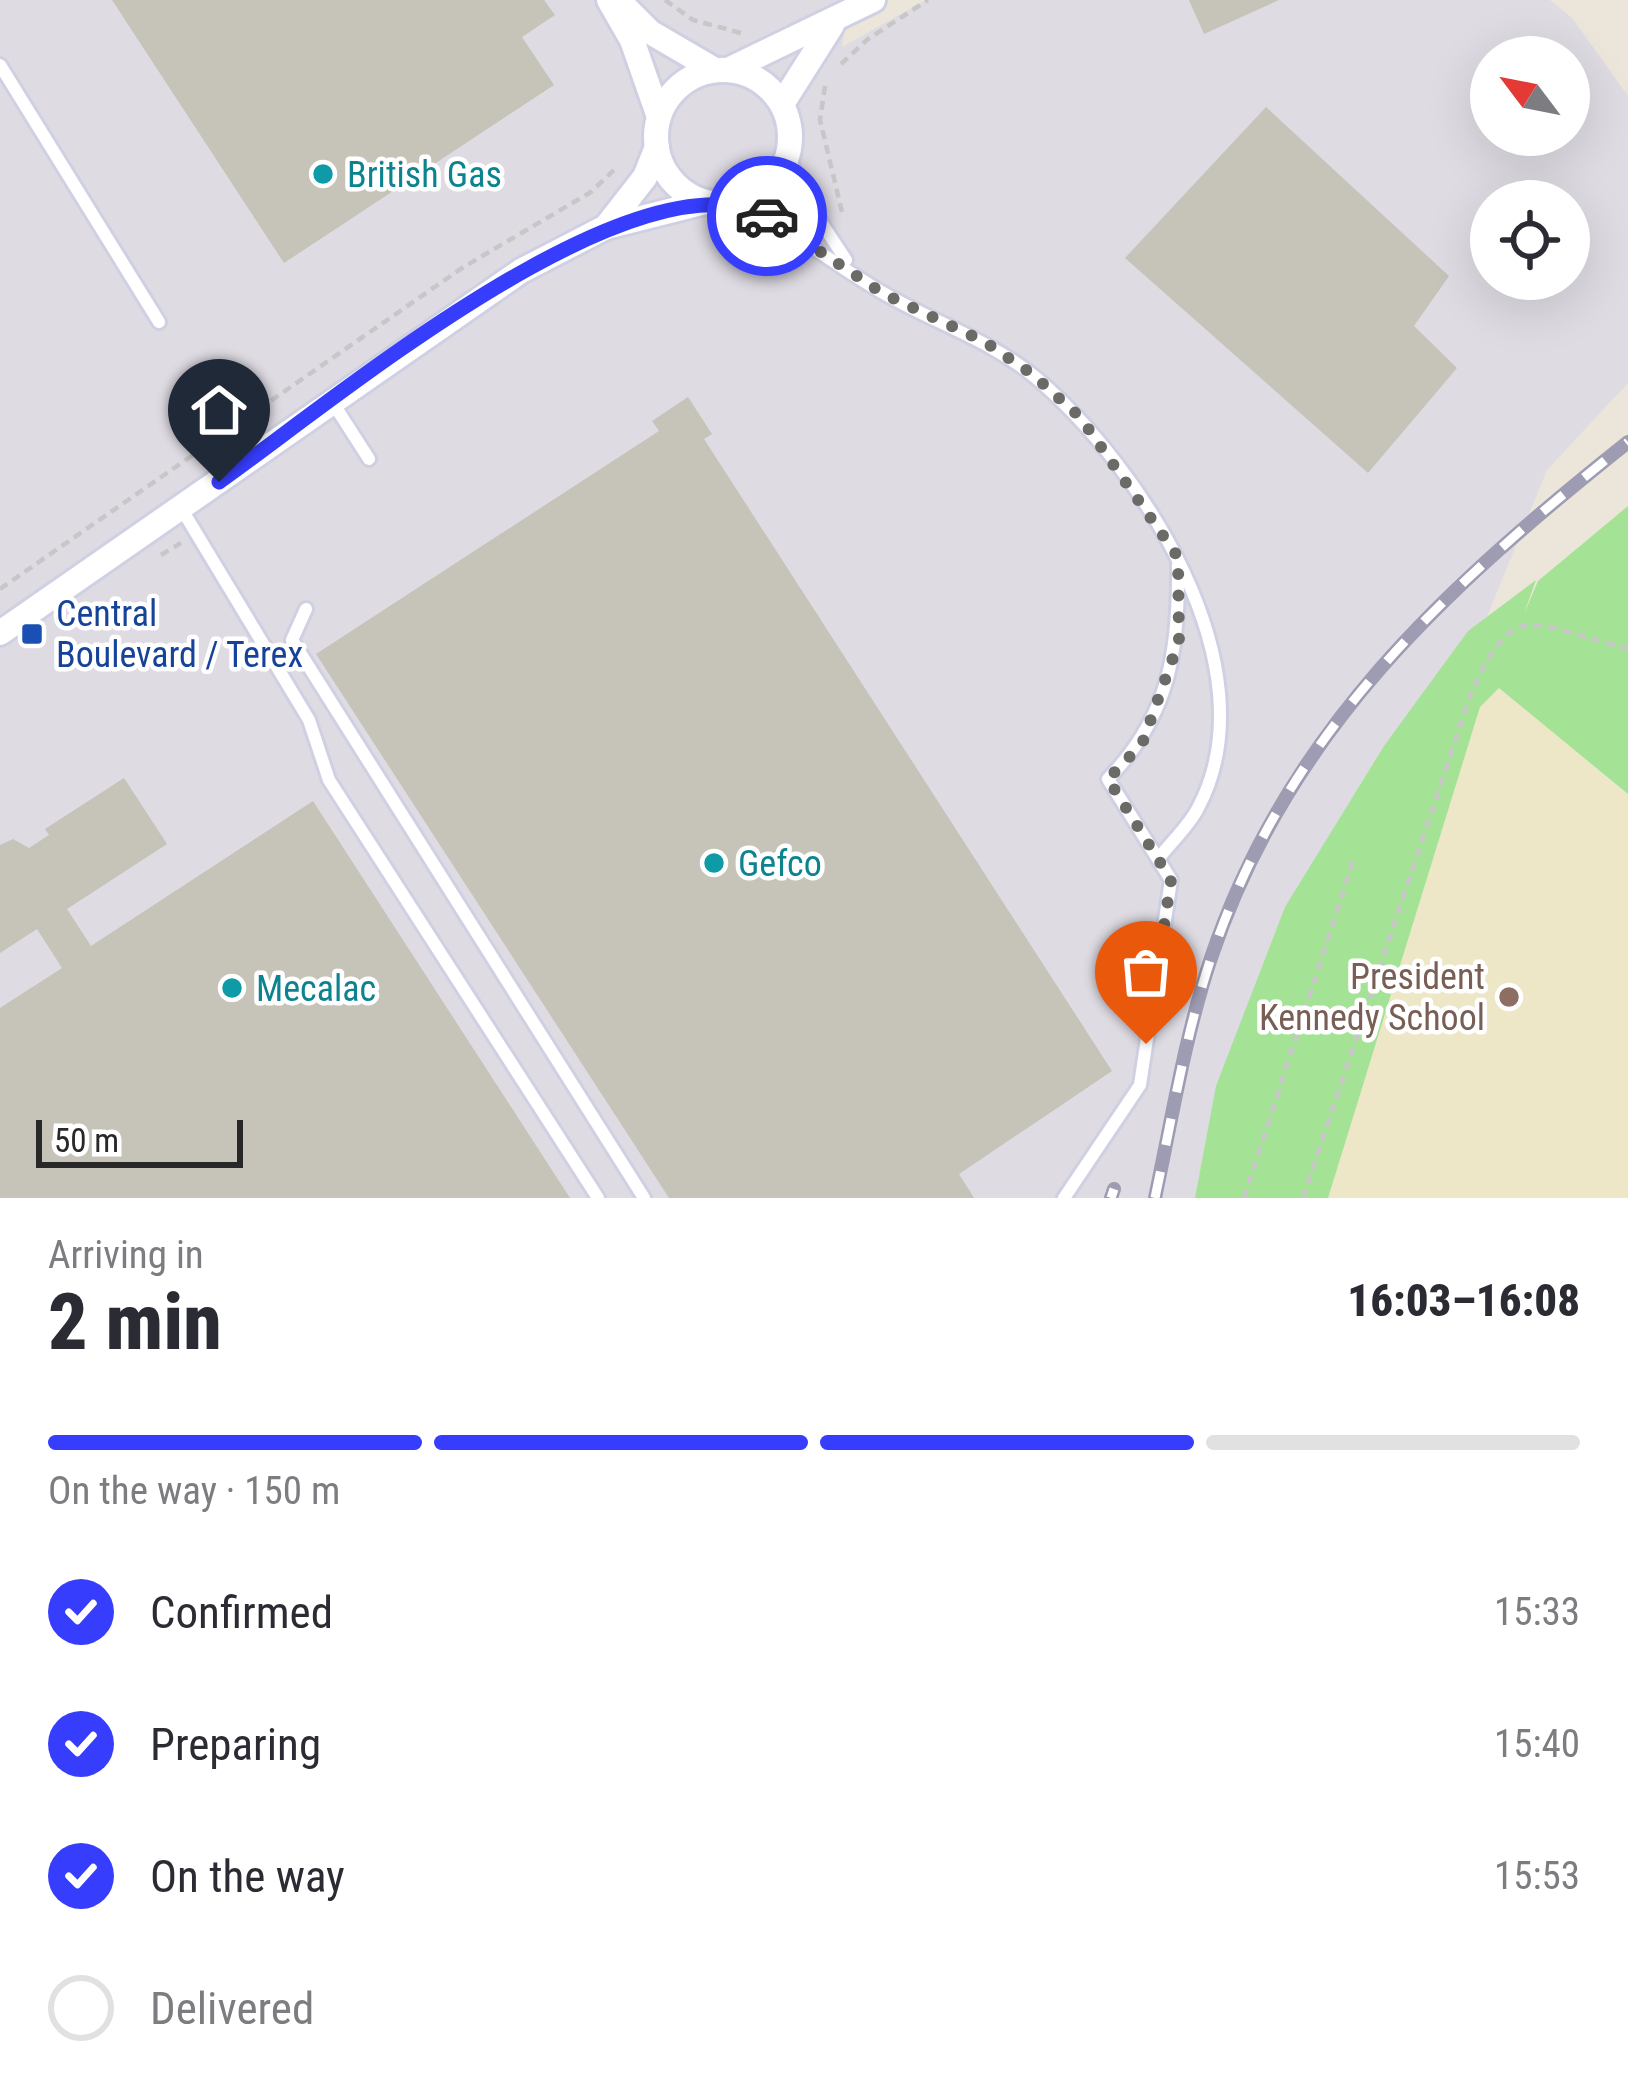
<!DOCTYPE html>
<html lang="en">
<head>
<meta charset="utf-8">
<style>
  :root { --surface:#fff; --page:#f7f7f7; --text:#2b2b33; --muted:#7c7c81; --line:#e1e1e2; --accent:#363dfc }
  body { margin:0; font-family:"Roboto Condensed",sans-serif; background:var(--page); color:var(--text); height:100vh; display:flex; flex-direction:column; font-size:45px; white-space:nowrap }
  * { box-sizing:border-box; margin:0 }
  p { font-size:39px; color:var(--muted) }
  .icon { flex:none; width:66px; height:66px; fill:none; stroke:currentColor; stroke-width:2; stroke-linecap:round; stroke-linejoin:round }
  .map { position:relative; height:1198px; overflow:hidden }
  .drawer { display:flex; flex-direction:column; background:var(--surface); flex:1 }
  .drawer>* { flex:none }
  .needle { width:78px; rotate:302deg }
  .controls { position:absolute; left:1470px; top:36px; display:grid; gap:24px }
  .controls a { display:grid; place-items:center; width:120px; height:120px; border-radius:50%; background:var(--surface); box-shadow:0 12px 48px #0002; font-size:60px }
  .scale { position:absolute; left:36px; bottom:30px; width:207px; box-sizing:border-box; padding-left:12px; border:6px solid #282828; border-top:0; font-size:33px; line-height:42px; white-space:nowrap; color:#282828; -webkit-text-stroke:9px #fff; paint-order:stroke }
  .pin { position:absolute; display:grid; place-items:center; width:102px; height:102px; color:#fff; margin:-123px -51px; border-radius:50% 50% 50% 0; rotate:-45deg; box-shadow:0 0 12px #0007 }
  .pin .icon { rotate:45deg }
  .courier { position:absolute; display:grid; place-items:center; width:120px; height:120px; margin:-60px; border:9px solid #363dfc; border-radius:50%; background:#fff; color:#222; box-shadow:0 3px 15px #0007 }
  .overview em { font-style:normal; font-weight:800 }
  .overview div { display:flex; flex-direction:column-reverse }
  .overview { display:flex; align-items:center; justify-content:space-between; height:204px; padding:0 48px }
  h1 { font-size:78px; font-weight:800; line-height:90px }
  .bar { display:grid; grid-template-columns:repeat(4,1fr); gap:18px 12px; align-content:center; height:144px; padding:0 48px }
  .bar i { height:15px; border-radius:9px; background:var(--line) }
  .bar .active { background:var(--accent) }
  .bar p { grid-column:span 4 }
  ol { padding:0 48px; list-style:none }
  li { display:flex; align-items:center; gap:36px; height:132px }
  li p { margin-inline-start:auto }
  li .icon { padding:12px; border-radius:50%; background:var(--accent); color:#fff; stroke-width:4 }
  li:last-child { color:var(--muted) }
  li i { width:66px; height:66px; border:6px solid var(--line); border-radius:50% }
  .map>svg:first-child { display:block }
</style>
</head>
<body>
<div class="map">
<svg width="1628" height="1198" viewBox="0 0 1628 1198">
  <rect width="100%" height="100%" fill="#ebe6d9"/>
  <path fill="#dedbe3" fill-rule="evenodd" d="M0,0H849L842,47L926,0H1550L1572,18L1628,96V383L1547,470L1431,753L1283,1198H0ZM1491,57H1569V135H1491ZM1491,201H1569V279H1491Z"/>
  <polygon fill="#ede7c8" points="1502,687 1628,796 1628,1198 1328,1198 1481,704"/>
  <polygon fill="#a4e395" points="1628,506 1628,794 1499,688 1480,707 1328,1198 1195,1198 1216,1086 1285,907 1384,746 1468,631 1536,580 1524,614 1538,581"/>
  <g fill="#c6c3b9">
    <polygon points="112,0 544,0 555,15 522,37 554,85 284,263"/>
    <polygon points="1189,0 1279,0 1204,34"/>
    <polygon points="1266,107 1449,276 1414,326 1457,368 1368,473 1125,258"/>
    <polygon points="688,397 712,434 704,439 1112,1071 959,1174 974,1198 669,1198 316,654 659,431 652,421"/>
    <polygon points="124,778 167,844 67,909 91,946 313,801 570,1198 0,1198 0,1008 62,968 37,929 0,953 0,845 13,839 29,848 49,835 45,829"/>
  </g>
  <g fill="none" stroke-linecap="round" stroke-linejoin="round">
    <defs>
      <g id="service">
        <polyline points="0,65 159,322"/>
        <polyline points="788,155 805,198 846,260"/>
        <path d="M739,202C791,229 834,265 885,294C935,323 990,340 1035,377C1141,466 1273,668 1198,808C1189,826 1171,842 1159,858"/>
        <polyline points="333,403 369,459"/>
        <polyline points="181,508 309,720 329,780 598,1198"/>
        <polyline points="306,609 292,640 644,1198"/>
        <path d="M1064,1198L1140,1085L1171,880L1108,779C1170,715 1179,650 1178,565"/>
      </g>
      <g id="minor">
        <polyline points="609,0 632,40 659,117"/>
        <polyline points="620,2 650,32 715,70"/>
        <polyline points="728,70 873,0"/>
        <circle cx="723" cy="137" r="67"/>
        <polyline points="782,104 832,25"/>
        <polyline points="606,227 645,177 657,147"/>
        <polyline points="0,633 521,271 606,227 705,202"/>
      </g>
    </defs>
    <use href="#service" stroke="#cfd0e2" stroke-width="18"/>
    <use href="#minor" stroke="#cfd0e2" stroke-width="30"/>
    <g stroke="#c7c7c7" stroke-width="4.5" stroke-dasharray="9 6" stroke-linecap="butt">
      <polyline points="665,0 693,20 741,33"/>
      <polyline points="841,64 868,39 928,0"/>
      <polyline points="825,86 820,120 843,216"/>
      <polyline points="161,555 181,543"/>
      <polyline points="0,589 462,268 591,192 618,166"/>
      <polyline points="1244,1198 1353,861"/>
      <path d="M1303,1198L1470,696C1516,590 1533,628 1628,648"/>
    </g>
    <use href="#service" stroke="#fff" stroke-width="12"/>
    <use href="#minor" stroke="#fff" stroke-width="24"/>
    <defs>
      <g id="rail">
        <polyline points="1111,1198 1114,1189"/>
        <path d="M1155,1198C1172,1118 1185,1036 1211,958C1287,731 1446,587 1628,442"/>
      </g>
    </defs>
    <use href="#rail" stroke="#9d9cb3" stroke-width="14"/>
    <use href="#rail" stroke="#fff" stroke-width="9" stroke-dasharray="27" stroke-linecap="butt"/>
  </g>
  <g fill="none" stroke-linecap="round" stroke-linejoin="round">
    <polyline stroke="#6c6a66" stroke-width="12" stroke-dasharray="0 21.6" points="767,216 882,293 985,342 1032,374 1080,417 1178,557 1179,641 1142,744 1108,779 1171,880 1146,1044"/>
    <path stroke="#363dfc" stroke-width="15" d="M219,482C331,403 634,148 767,216"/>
  </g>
  <g fill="#0f9aa8" stroke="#fff" stroke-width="4.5">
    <circle cx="323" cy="174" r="12"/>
    <circle cx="714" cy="863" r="12"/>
    <circle cx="232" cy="988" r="12"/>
  </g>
  <rect fill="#1a4fb4" stroke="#fff" stroke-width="4.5" x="20" y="622" width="24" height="24" rx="6"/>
  <circle fill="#8d6e63" stroke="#fff" stroke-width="4.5" cx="1509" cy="997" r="12"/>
  <g text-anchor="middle" stroke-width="9" stroke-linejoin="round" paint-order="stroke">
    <g font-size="36" fill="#0d838f" stroke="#fff" text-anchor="start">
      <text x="347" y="187">British Gas</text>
      <text x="738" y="876">Gefco</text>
      <text x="256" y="1001">Mecalac</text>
    </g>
    <g font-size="36" fill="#164399" stroke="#fff" text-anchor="start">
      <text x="56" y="626">Central<tspan x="56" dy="41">Boulevard / Terex</tspan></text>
    </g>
    <g font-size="36" fill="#785e54" stroke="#fff" text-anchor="end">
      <text x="1485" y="989">President<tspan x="1485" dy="41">Kennedy School</tspan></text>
    </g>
  </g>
</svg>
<div class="controls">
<a><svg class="needle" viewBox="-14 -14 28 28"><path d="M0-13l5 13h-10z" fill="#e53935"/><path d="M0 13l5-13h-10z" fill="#7c7c81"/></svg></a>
<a><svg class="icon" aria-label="locate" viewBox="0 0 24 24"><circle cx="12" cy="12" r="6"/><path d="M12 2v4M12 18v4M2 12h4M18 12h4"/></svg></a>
</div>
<div class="scale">50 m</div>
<div class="pin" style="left:1146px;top:1044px;background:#ea580c"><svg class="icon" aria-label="bag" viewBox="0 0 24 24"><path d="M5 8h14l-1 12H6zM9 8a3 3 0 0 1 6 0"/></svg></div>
<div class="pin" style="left:219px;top:482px;background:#1f2937"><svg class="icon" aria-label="home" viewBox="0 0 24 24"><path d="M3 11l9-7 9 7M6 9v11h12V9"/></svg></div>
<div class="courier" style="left:767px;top:216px"><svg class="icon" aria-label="car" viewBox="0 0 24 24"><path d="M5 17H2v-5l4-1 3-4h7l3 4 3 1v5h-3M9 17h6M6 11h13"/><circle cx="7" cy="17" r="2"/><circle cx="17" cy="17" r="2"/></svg></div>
</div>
<section class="drawer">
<div class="overview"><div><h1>2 min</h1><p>Arriving in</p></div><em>16:03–16:08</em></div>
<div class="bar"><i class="active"></i><i class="active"></i><i class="active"></i><i></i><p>On the way · 150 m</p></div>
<ol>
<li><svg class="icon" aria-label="check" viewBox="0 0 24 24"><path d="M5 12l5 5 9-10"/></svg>Confirmed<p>15:33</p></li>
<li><svg class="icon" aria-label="check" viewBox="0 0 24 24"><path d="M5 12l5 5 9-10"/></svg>Preparing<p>15:40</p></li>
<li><svg class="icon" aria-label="check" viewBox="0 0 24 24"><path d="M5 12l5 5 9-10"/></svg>On the way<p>15:53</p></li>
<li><i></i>Delivered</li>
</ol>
</section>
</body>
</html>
